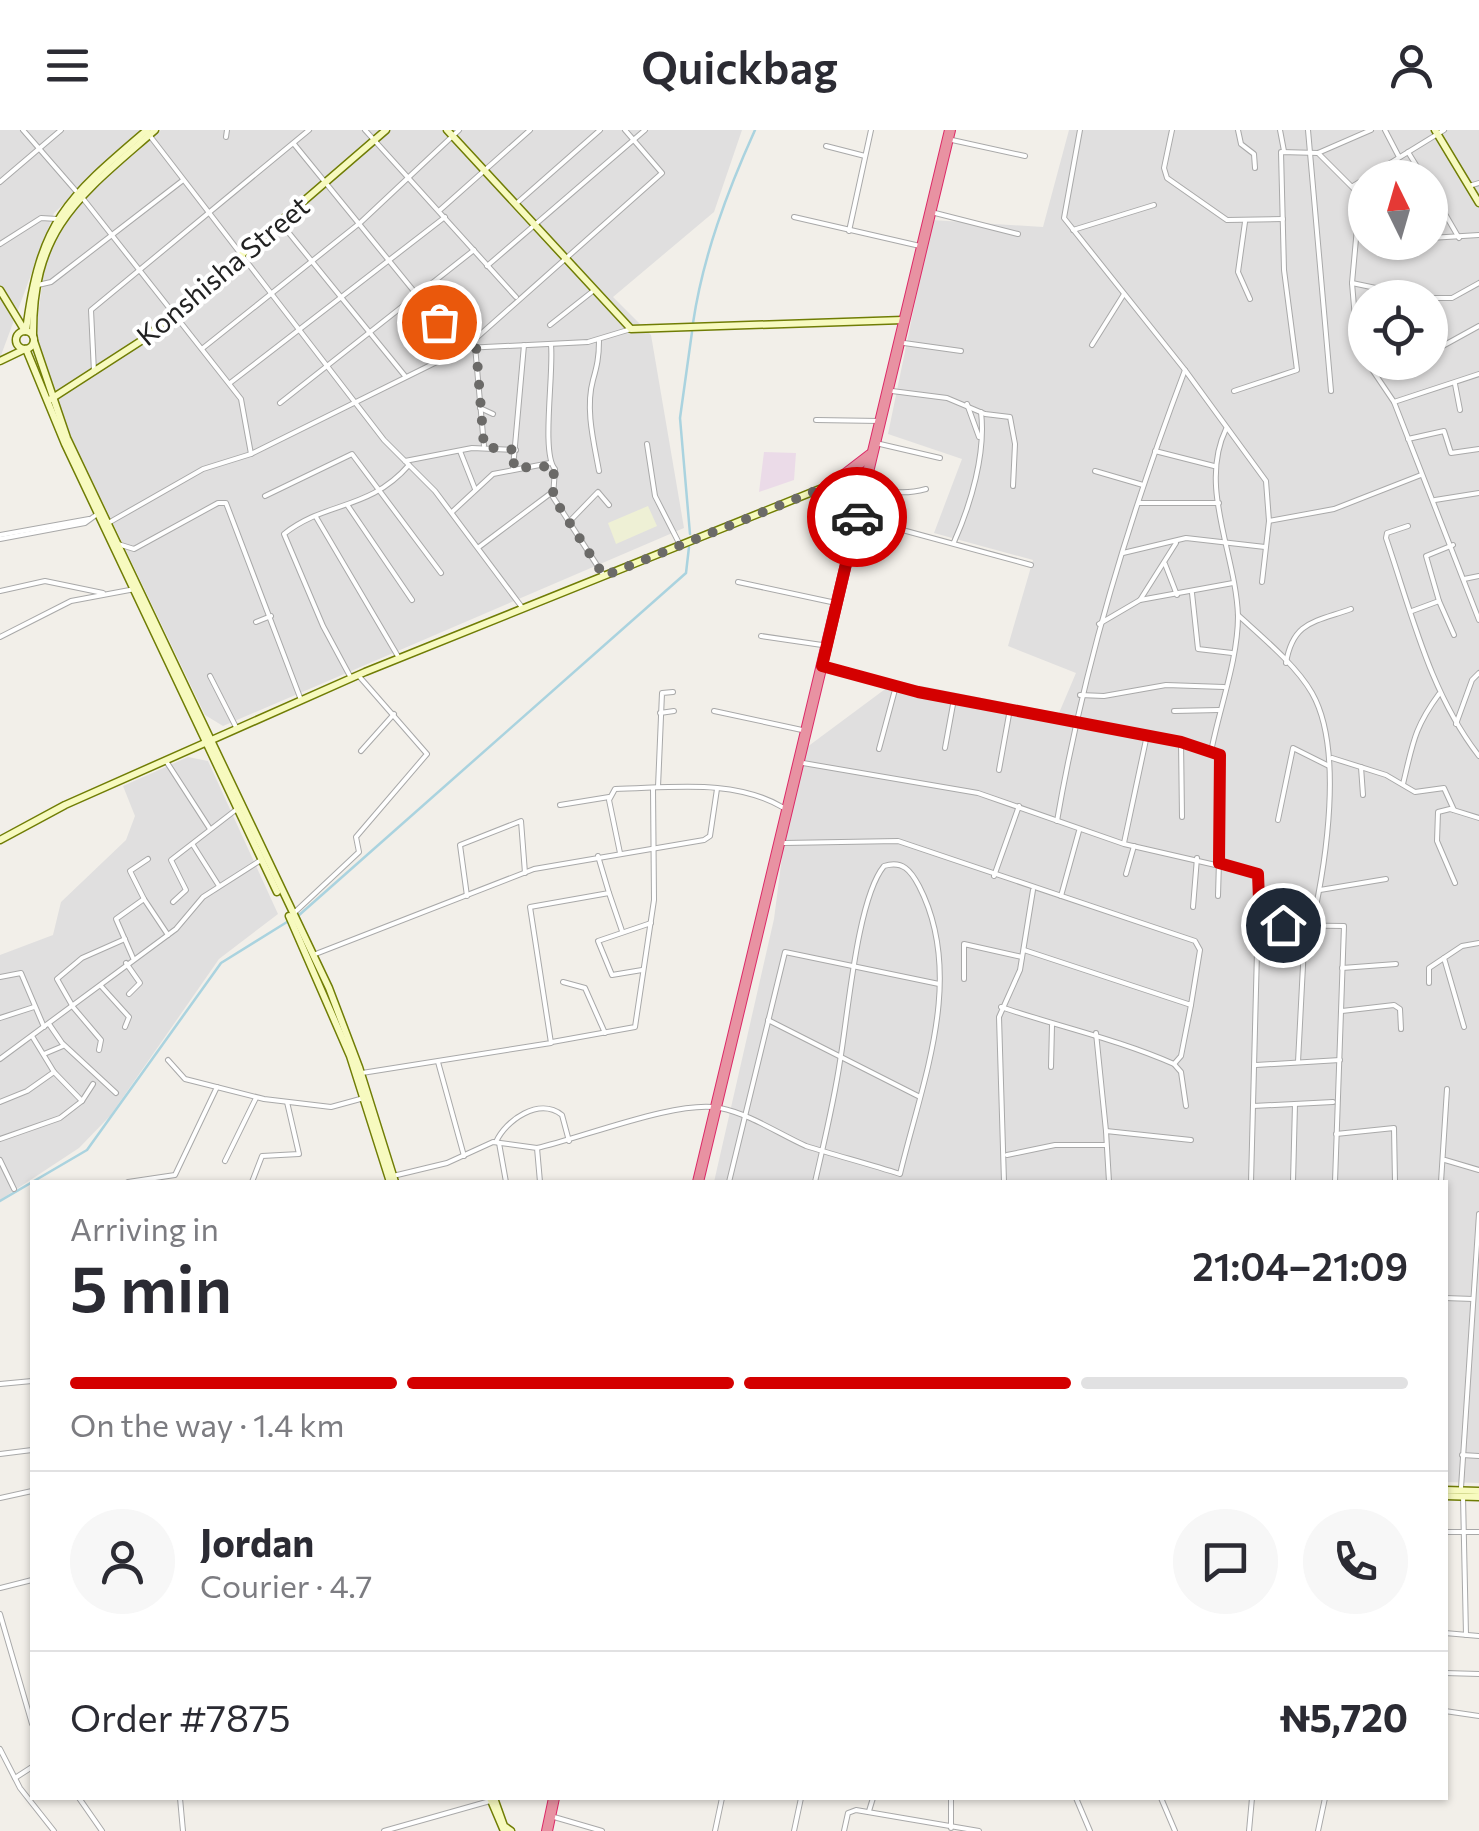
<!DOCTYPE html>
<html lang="en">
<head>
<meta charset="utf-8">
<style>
  :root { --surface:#fff; --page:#f7f7f7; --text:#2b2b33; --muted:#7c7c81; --line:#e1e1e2; --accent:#d40000 }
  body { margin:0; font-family:Commissioner,sans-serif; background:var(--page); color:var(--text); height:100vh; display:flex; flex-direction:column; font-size:38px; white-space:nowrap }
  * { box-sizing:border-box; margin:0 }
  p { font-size:32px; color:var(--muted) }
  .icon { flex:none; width:55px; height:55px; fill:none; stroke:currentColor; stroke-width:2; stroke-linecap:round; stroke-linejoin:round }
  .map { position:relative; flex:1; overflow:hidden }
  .side { position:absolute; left:30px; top:1050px; width:1418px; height:620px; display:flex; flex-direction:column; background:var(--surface); border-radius:0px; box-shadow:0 2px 8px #0004 }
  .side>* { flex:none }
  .needle { width:65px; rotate:355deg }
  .tools { position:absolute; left:1348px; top:30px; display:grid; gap:20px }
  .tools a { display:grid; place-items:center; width:100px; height:100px; border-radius:50%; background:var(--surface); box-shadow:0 2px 8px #0004; font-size:50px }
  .pin { position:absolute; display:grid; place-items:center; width:85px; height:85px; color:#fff; margin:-42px; border:5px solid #fff; border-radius:50%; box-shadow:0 2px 10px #0007 }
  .courier { position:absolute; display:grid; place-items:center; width:100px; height:100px; margin:-50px; border:8px solid #d40000; border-radius:50%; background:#fff; color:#222; box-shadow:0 2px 12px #0007 }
  .overview em { font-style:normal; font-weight:600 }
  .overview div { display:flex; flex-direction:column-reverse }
  .overview { display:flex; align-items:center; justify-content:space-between; height:170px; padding:0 40px }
  h1 { font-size:65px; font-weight:600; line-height:75px }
  .bar { display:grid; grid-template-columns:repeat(4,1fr); gap:15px 10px; align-content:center; height:120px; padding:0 40px }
  .bar i { height:12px; border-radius:8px; background:var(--line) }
  .bar .selected { background:var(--accent) }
  .bar p { grid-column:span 4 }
  .line { display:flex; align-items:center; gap:25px; padding:0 40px; border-top:2px solid var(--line) }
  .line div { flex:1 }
  .round { display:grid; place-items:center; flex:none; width:105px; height:105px; border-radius:52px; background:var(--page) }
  header { display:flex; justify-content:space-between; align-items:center; height:130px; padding:0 40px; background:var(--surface); font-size:45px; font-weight:600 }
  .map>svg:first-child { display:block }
</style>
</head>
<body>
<header><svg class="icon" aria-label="menu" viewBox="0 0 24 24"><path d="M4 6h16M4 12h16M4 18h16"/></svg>Quickbag<svg class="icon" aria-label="person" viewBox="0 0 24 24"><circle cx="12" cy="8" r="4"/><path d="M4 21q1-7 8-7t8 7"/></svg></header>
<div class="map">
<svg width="1479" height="1701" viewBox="0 0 1479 1701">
  <rect width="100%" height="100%" fill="#f2efe9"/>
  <g fill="#e0dfdf" fill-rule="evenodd">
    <polygon points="0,0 143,0 54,83 0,228"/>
    <polygon points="161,0 742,0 714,82 613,167 651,205 684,398 223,596 205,585 59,281 35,208 45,133 69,81"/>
    <path d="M1069,0H1479V1353L1445,1352V1052H714L774,789L795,626L896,551L1059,583L1076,543L1008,516L1033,430L934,403L962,329L888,304L932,90L1043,97ZM1365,48H1430V112H1365ZM1365,168H1430V232H1365Z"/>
    <polygon points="188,627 208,631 278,784 219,829 110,986 79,1018 0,1070 0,825 53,805 61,772 126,710 135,686 123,656"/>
  </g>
  <polygon fill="#ebdbe8" points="764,322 796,323 794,350 759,362"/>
  <polygon fill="#eef0d5" points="648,376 657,396 616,414 608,393"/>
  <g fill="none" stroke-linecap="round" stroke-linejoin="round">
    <g stroke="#aad3df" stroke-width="2.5">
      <path d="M693,193C703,126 727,62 755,0"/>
      <polyline points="690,404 680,288 692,202"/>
      <polyline points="298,786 686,443 689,417"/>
      <polyline points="0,1071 87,1020 221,833 287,792"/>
    </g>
    <defs>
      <g id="street">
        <polyline points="23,0 76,61"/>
        <polyline points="365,0 516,167"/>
        <polyline points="1080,0 1064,88 1185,240 1266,351 1269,391 1262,452"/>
        <polyline points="1172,0 1164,38 1167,48 1227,90 1283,89"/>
        <polyline points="1238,0 1241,14 1254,24 1255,38"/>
        <polyline points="1280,0 1284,21"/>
        <polyline points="1308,0 1331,261"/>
        <polyline points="1385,0 1399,27"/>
        <polyline points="150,6 384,310 435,361 521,476"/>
        <polyline points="226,7 227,0"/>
        <polyline points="952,10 1025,26"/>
        <polyline points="294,14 461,219"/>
        <polyline points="826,16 865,26"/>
        <polyline points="1408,22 1424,48"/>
        <polyline points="1318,23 1360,65 1352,153 1356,200 1365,228"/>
        <polyline points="0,52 61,0"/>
        <polyline points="1353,56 1444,0"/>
        <polyline points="1469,56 1479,53"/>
        <polyline points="1430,58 1459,108"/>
        <polyline points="81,66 241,269 251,324"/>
        <polyline points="517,73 600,0"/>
        <polyline points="440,80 530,0"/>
        <polyline points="935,83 1018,104"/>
        <polyline points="794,87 920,116"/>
        <polyline points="280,92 405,246"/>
        <polyline points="1245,92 1238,142 1250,169"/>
        <polyline points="1073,100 1154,75"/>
        <polyline points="849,101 871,0"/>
        <polyline points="1430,108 1479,105"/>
        <polyline points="0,114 41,88 57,89"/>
        <polyline points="487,136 645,0"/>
        <polyline points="1352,153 1390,161 1391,168"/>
        <polyline points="38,155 51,152 182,51"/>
        <polyline points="1390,161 1427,168"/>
        <polyline points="1430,168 1452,168 1479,153"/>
        <polyline points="550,195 593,161"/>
        <polyline points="904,213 961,221"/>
        <path d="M551,215C554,242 541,324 555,339L553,367L604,446"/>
        <polyline points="1092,215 1124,164"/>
        <polyline points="475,216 484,316"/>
        <polyline points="203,218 361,92 459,0"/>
        <polyline points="465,218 662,43 625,0"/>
        <polyline points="1430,223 1479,196"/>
        <polyline points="1367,232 1394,272 1479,244"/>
        <polyline points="94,242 91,180 309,0"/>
        <polyline points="230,253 445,87"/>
        <polyline points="1455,254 1460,280"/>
        <polyline points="892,261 947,268 985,284 1010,287 1015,314 1013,356"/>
        <polyline points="1234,261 1297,240 1284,140 1281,22 1318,23 1371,0"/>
        <polyline points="1394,272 1479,490"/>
        <polyline points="280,273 474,120"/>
        <polyline points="967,274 979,307"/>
        <polyline points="480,278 493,284"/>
        <polyline points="816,290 880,291"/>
        <polyline points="1408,309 1444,301 1451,323 1479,319"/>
        <polyline points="647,314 655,366 680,415"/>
        <polyline points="880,314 940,328"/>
        <polyline points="460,321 475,359"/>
        <polyline points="1155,321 1214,336"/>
        <polyline points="405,331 472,318 516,320"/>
        <polyline points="513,338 524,215"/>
        <path d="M599,341C594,313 585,279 593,250C597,236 599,227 599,211"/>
        <polyline points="1095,341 1143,355"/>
        <path d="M866,353C886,363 904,365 926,359"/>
        <polyline points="265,366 352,324 441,443"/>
        <polyline points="1435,370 1479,363"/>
        <polyline points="1139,373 1219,373"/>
        <polyline points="348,376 412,470"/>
        <polyline points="452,382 493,344 550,333"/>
        <polyline points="316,387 399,528"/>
        <polyline points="862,389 1031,435"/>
        <polyline points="570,391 598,362 609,375"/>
        <polyline points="1269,391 1334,379 1421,345"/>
        <polyline points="110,392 203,339 251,324 465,218 588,212 631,199"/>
        <path d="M1408,396L1387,403L1386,408C1412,484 1430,563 1479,626"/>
        <polyline points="0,405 89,389"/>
        <polyline points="0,409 85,393 96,385"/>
        <path d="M954,412C971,374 986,323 981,282"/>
        <polyline points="118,414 134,419 218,373 226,373 301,570"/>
        <polyline points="479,417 551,363"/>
        <polyline points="1123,423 1186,408 1265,417"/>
        <polyline points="1165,434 1177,465"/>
        <polyline points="1464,449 1479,446"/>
        <polyline points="738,452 836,473"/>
        <polyline points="0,461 45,451 103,463"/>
        <polyline points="1192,463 1198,519 1232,523"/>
        <polyline points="1140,470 1233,453"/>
        <polyline points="1439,471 1454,505"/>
        <polyline points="1412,481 1439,471 1426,426 1453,415"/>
        <path d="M1238,485C1262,507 1296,535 1312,563C1344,619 1326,733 1312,795"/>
        <polyline points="256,492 271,486"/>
        <polyline points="1099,494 1140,470 1176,413"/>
        <polyline points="761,506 822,515"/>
        <polyline points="0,507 71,471 135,459"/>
        <path d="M1286,533C1293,491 1315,492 1351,479"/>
        <polyline points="822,536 918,562 1181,611 1222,626 1218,766"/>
        <polyline points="210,546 237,599"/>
        <path d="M351,548L323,496L284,404C325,371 369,381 409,335"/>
        <polyline points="1080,565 1104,566 1166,555 1224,557"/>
        <polyline points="714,581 802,600"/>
        <polyline points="1174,581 1219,580"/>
        <polyline points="660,583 674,581"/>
        <polyline points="1456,594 1472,550 1479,543"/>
        <polyline points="1181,611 1182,687"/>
        <polyline points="945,618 954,569"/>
        <polyline points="879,619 896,556"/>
        <polyline points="361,621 394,584"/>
        <path d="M1211,622C1219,579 1238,530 1238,486C1236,424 1198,357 1226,299"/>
        <polyline points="1332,628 1386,645 1415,662 1444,658 1454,680"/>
        <polyline points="166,631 210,699"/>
        <polyline points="803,633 978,663 1124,714 1259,745 1251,1052"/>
        <polyline points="1361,637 1363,665"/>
        <polyline points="999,640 1010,579"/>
        <path d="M1403,654C1413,613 1414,598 1439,564"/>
        <polyline points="658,657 662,563 673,562"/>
        <polyline points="560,675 609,667"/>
        <polyline points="1278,690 1293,618 1329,636"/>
        <path d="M1057,691C1084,535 1129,388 1185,240"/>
        <polyline points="784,713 898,711 1195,811 1200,820 1191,875 1024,820"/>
        <polyline points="1124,713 1147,605"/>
        <polyline points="193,715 219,756"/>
        <path d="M620,723L609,670L615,659C671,658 734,648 784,678"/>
        <polyline points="1126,744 1134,716"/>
        <polyline points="994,746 1019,676"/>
        <polyline points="1455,753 1437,711 1438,682 1450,679 1479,688"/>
        <polyline points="1320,760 1386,749"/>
        <polyline points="609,763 622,801"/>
        <polyline points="467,766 460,715 521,691 525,743"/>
        <polyline points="1061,766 1079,701"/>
        <polyline points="144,769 130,741 148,729"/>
        <polyline points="173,772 186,760 171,730 237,679"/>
        <polyline points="1193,777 1197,728"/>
        <polyline points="294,783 359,722 356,707 427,624 358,545"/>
        <polyline points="1261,795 1344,796 1335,1052"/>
        <polyline points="313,825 534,739 704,710 710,706 717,659"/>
        <polyline points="133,828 116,789 144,769 168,805"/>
        <polyline points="126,833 140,853 129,864"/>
        <polyline points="1342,838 1396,834"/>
        <polyline points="642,840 612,845 598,811 651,793"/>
        <polyline points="0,847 21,843 44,897"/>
        <polyline points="964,849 964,814 1022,827"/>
        <polyline points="563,852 585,858 605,903"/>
        <polyline points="1429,853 1429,838 1444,828"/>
        <polyline points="101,856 129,887 125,897"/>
        <path d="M1001,877C1060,897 1117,909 1174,934L1181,942L1186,976"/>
        <polyline points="1342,881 1394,875 1400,879 1401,899"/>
        <polyline points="0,888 34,877"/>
        <polyline points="768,890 920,967"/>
        <polyline points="49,894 62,913 116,963"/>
        <polyline points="1464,897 1444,828 1462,816 1479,813"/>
        <polyline points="1096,903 1106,1001"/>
        <polyline points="552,912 635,897 654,770 653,658"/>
        <polyline points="99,920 101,910 73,877 57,849 82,828 125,809"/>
        <polyline points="44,924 63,916"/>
        <polyline points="0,929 176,799 203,767 261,730"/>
        <polyline points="168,930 185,949 264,969 331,977 364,968"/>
        <polyline points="438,932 464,1026"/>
        <polyline points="1298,932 1305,797"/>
        <polyline points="1174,934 1181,926 1191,875"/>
        <polyline points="1256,935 1340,930"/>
        <polyline points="1051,937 1052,895"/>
        <polyline points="362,943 551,913 530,777 609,763 598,726"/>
        <polyline points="82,971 93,954"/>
        <polyline points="0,972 27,961 54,942"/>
        <polyline points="1253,976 1333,972"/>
        <polyline points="1336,1004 1394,998 1395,1052"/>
        <polyline points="0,1009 60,988 82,971 54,942 32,906"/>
        <path d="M496,1012C506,990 539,967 562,985L569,1011"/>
        <polyline points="499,1013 506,1052"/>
        <path d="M537,1018C582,1008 679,969 720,978C750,984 779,1004 806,1016C838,1026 869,1034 900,1044C922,952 966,847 919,756C911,741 903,730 884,736C857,769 848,885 840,931C834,972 824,1012 815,1052"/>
        <polyline points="1007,1025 1055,1015 1105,1015"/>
        <polyline points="0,1030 14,1059"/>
        <polyline points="1445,1030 1479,1040"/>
        <polyline points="225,1031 256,968"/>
        <polyline points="393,1046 447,1033 493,1012 537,1018 540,1052"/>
        <polyline points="128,1052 175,1045 217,957"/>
        <polyline points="252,1052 262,1026 299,1024 287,972"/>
        <polyline points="729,1052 785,822 939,854"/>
        <polyline points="1004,1052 999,887 1020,840 1033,760"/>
        <polyline points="1109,1052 1106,1001 1191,1010"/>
        <polyline points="1293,1052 1295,974"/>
        <polyline points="1441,1052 1447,959"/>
        <polyline points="1445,1168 1473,1169"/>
        <polyline points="0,1254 32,1251"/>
        <polyline points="0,1324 32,1320"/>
        <polyline points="1462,1325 1479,1326"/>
        <polyline points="1461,1358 1479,1084"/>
        <polyline points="1463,1366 1466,1505"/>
        <polyline points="0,1368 32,1361"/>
        <polyline points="1445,1402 1479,1402"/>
        <polyline points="0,1458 32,1450"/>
        <polyline points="0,1484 32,1594"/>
        <polyline points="1445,1503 1479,1506"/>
        <polyline points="1445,1543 1479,1544"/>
        <polyline points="1445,1581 1479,1586"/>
        <polyline points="0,1619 20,1658 54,1701"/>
        <polyline points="15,1648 32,1637"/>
        <polyline points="79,1668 102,1701"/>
        <polyline points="180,1668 183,1701"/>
        <polyline points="951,1668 951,1698"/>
        <polyline points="1076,1668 1090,1701"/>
        <polyline points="1161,1668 1175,1701"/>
        <polyline points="869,1681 873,1668"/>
        <polyline points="554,1687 602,1701"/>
        <polyline points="384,1701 490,1671"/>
        <polyline points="715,1701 722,1668"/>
        <polyline points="794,1701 801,1668"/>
        <polyline points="844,1701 848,1683 856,1680 979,1701"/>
        <polyline points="1249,1701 1252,1668"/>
        <polyline points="1318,1701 1325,1668"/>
      </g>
      <g id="secondary">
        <polyline points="447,0 631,199 903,190"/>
        <polyline points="1435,0 1479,73"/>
        <polyline points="0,160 25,201"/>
        <path d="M26,201C40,91 66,69 147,0"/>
        <circle cx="25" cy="210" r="9"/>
        <path d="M33,206C32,97 81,65 155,0"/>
        <polyline points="34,211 67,308 329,858 359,937 395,1052"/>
        <polyline points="26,219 65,314 277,762"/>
        <polyline points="0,231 25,219"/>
        <polyline points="51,269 144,209 386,0"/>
        <polyline points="0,710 65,675 365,542 867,340"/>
        <polyline points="289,786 350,926 390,1052"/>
        <polyline points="1445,1360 1479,1361"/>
        <polyline points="1445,1366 1479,1367"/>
        <polyline points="490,1668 504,1701"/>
        <polyline points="494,1668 504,1696 511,1701"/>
      </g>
      <g id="highway">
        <polyline points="844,345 870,325"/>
        <polyline points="698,1052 950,0"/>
        <polyline points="547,1701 554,1668"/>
      </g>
    </defs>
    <use href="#street" stroke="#a9a9a9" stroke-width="6"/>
    <use href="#secondary" stroke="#707d05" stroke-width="9"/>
    <use href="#highway" stroke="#dc2a67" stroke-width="12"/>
    <use href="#street" stroke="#fff" stroke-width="4"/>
    <use href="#secondary" stroke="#f7fabf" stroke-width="6"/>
    <use href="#highway" stroke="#e892a2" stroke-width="10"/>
  </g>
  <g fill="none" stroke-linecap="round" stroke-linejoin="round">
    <polyline stroke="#6b6a68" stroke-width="10" stroke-dasharray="0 18" points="439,192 461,220 476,216 484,317 516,320 513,338 554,336 553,367 604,446 848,348 862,356 857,387"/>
    <polyline stroke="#d40000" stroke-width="12" points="857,387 822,536 918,562 1181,612 1220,625 1219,733 1258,744 1260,795 1283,795"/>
  </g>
  <g text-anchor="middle" stroke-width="8" stroke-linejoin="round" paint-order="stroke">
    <g font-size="28" fill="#222" stroke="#fff">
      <text transform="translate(223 141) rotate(-40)" y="10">Konshisha Street</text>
    </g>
  </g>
</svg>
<div class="tools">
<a><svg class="needle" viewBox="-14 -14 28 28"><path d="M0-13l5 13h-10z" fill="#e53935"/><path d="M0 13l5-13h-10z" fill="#7c7c81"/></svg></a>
<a><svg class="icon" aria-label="locate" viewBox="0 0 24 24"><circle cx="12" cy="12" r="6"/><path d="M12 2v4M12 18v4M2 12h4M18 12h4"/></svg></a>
</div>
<div class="pin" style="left:439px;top:192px;background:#ea580c"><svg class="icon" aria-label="bag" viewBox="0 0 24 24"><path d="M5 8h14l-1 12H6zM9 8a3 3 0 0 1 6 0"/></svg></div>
<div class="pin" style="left:1283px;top:795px;background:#1f2937"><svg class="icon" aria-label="home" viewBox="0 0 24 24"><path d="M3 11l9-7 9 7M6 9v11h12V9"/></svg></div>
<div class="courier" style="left:857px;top:387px"><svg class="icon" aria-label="car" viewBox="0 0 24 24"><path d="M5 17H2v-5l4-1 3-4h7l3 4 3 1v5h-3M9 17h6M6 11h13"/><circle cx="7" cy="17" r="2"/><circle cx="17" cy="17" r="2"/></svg></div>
<section class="side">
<div class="overview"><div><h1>5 min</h1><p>Arriving in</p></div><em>21:04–21:09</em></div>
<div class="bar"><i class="selected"></i><i class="selected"></i><i class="selected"></i><i></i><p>On the way · 1.4 km</p></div>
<div class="line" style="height:180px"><a class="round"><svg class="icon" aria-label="person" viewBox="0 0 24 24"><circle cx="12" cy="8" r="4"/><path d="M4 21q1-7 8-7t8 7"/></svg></a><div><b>Jordan</b><p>Courier · 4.7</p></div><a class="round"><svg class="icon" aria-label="chat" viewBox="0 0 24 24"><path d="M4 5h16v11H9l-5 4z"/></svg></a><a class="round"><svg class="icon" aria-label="phone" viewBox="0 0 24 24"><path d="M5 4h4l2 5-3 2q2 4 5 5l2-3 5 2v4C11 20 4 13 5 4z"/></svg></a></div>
<div class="line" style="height:130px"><div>Order #7875</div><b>₦5,720</b></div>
</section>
</div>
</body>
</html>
